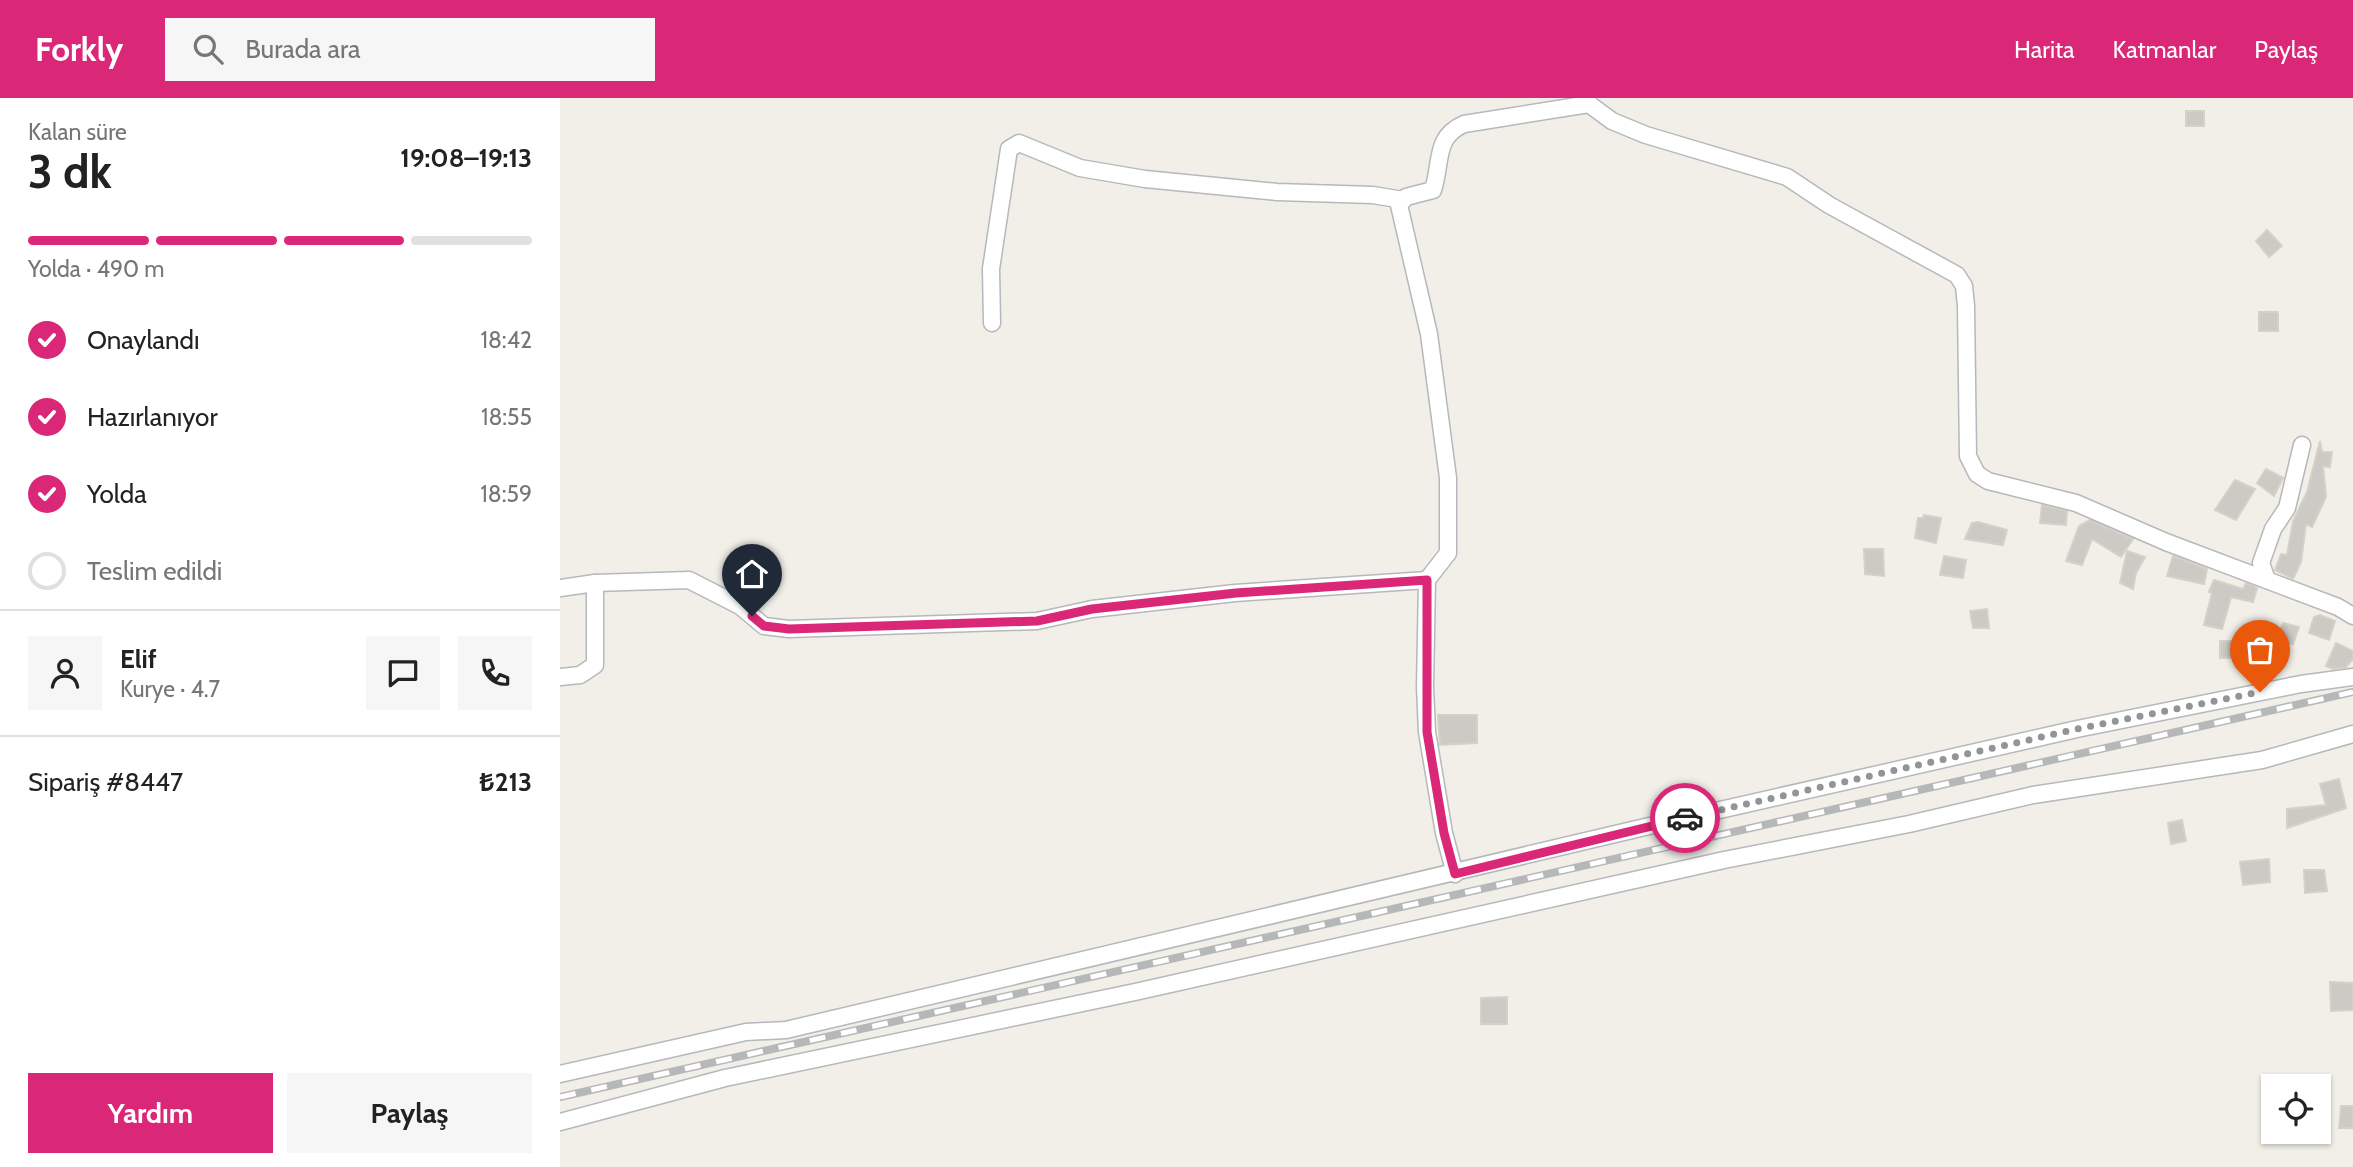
<!DOCTYPE html>
<html lang="tr">
<head>
<meta charset="utf-8">
<style>
  :root { --surface:#fff; --page:#f6f6f6; --text:#222; --muted:#767676; --line:#e0e0e0; --accent:#db2777 }
  body { margin:0; font-family:Cabin,sans-serif; background:var(--page); color:var(--text); height:100vh; display:flex; flex-direction:column; font-size:26px; white-space:nowrap }
  * { box-sizing:border-box; margin:0 }
  p { font-size:23px; color:var(--muted) }
  .icon { flex:none; width:38px; height:38px; fill:none; stroke:currentColor; stroke-width:2; stroke-linecap:round; stroke-linejoin:round }
  .map { position:relative; flex:1; overflow:hidden }
  .sheet { display:flex; flex-direction:column; background:var(--surface); width:560px }
  .sheet>* { flex:none }
  .fabs { position:absolute; left:1701px; top:976px; display:grid; gap:14px }
  .fabs a { display:grid; place-items:center; width:70px; height:70px; border-radius:0px; background:var(--surface); box-shadow:0 2px 5px #0004; font-size:35px }
  .pin { position:absolute; display:grid; place-items:center; width:60px; height:60px; color:#fff; margin:-72px -30px; border-radius:50% 50% 50% 0; rotate:-45deg; box-shadow:0 0 7px #0007 }
  .pin .icon { rotate:45deg }
  .courier { position:absolute; display:grid; place-items:center; width:70px; height:70px; margin:-35px; border:5px solid #db2777; border-radius:50%; background:#fff; color:#222; box-shadow:0 2px 9px #0007 }
  .headline em { font-style:normal; font-weight:700 }
  .headline div { display:flex; flex-direction:column-reverse }
  .headline { display:flex; align-items:center; justify-content:space-between; height:119px; padding:0 28px }
  h1 { font-size:46px; font-weight:700; line-height:52px }
  .bar { display:grid; grid-template-columns:repeat(4,1fr); gap:10px 7px; align-content:center; height:84px; padding:0 28px }
  .bar i { height:9px; border-radius:5px; background:var(--line) }
  .bar .current { background:var(--accent) }
  .bar p { grid-column:span 4 }
  .line { display:flex; align-items:center; gap:18px; padding:0 28px; border-top:2px solid var(--line) }
  .line div { flex:1 }
  .round { display:grid; place-items:center; flex:none; width:74px; height:74px; border-radius:0px; background:var(--page) }
  ol { padding:0 28px; list-style:none }
  li { display:flex; align-items:center; gap:21px; height:77px }
  li p { margin-inline-start:auto }
  li .icon { padding:7px; border-radius:50%; background:var(--accent); color:#fff; stroke-width:4 }
  li:last-child { color:var(--muted) }
  li i { width:38px; height:38px; border:4px solid var(--line); border-radius:50% }
  .cta { display:flex; gap:14px; margin-top:auto; padding:14px 28px }
  .cta a { flex:1; height:80px; border-radius:0px; background:var(--accent); color:#fff; font-size:28px; font-weight:700; line-height:80px; text-align:center }
  .cta a+a { background:var(--page); color:var(--text) }
  header { display:flex; align-items:center; gap:42px; box-sizing:border-box; height:98px; padding:0 35px; background:var(--accent); color:#fff }
  header strong { font-size:33px }
  nav { display:flex; gap:38px; margin-inline-start:auto; font-size:24px }
  .search { width:490px; height:63px; background:var(--page); display:flex; align-items:center; gap:18px; box-sizing:border-box; padding:0 24px; border-radius:0px; color:var(--muted); font-size:26px }
  main { display:flex; flex:1; min-height:0 }
  .map>svg:first-child { display:block }
</style>
</head>
<body>
<header>
<strong>Forkly</strong>
<div class="search"><svg class="icon" aria-label="search" viewBox="0 0 24 24"><circle cx="10" cy="10" r="6"/><path d="M15 15l6 6"/></svg>Burada ara</div>
<nav><a>Harita</a><a>Katmanlar</a><a>Paylaş</a></nav>
</header>
<main>
<section class="sheet">
<div class="headline"><div><h1>3 dk</h1><p>Kalan süre</p></div><em>19:08–19:13</em></div>
<div class="bar"><i class="current"></i><i class="current"></i><i class="current"></i><i></i><p>Yolda · 490 m</p></div>
<ol>
<li><svg class="icon" aria-label="check" viewBox="0 0 24 24"><path d="M5 12l5 5 9-10"/></svg>Onaylandı<p>18:42</p></li>
<li><svg class="icon" aria-label="check" viewBox="0 0 24 24"><path d="M5 12l5 5 9-10"/></svg>Hazırlanıyor<p>18:55</p></li>
<li><svg class="icon" aria-label="check" viewBox="0 0 24 24"><path d="M5 12l5 5 9-10"/></svg>Yolda<p>18:59</p></li>
<li><i></i>Teslim edildi</li>
</ol>
<div class="line" style="height:126px"><a class="round"><svg class="icon" aria-label="person" viewBox="0 0 24 24"><circle cx="12" cy="8" r="4"/><path d="M4 21q1-7 8-7t8 7"/></svg></a><div><b>Elif</b><p>Kurye · 4.7</p></div><a class="round"><svg class="icon" aria-label="chat" viewBox="0 0 24 24"><path d="M4 5h16v11H9l-5 4z"/></svg></a><a class="round"><svg class="icon" aria-label="phone" viewBox="0 0 24 24"><path d="M5 4h4l2 5-3 2q2 4 5 5l2-3 5 2v4C11 20 4 13 5 4z"/></svg></a></div>
<div class="line" style="height:91px"><div>Sipariş #8447</div><b>₺213</b></div>
<div class="cta"><a>Yardım</a><a>Paylaş</a></div>
</section>
<div class="map">
<svg width="1793" height="1069" viewBox="0 0 1793 1069">
  <rect width="100%" height="100%" fill="#f1efe8"/>
  <g fill="#cccac5" stroke="#d6d1c6" stroke-width="2">
    <rect x="1626" y="13" width="18" height="15"/>
    <polygon points="1707,132 1722,148 1709,159 1696,143"/>
    <rect x="1699" y="214" width="19" height="19"/>
    <polygon points="1760,343 1762,354 1772,354 1770,369 1763,368 1766,399 1752,429 1746,426 1741,464 1733,481 1715,472 1721,456 1727,457 1733,423 1747,394"/>
    <polygon points="1706,371 1723,380 1714,398 1697,385"/>
    <polygon points="1675,382 1695,391 1676,422 1655,412"/>
    <polygon points="1482,407 1507,413 1506,427 1480,425"/>
    <polygon points="1364,417 1381,420 1376,445 1355,440 1358,420 1363,420"/>
    <polygon points="1530,422 1573,441 1561,459 1532,441 1522,467 1506,463 1519,428"/>
    <polygon points="1418,424 1447,432 1443,447 1405,441 1412,425"/>
    <polygon points="1304,451 1323,451 1324,478 1305,476"/>
    <polygon points="1567,453 1585,459 1576,475 1573,491 1560,485"/>
    <polygon points="1384,458 1406,462 1403,480 1380,477"/>
    <polygon points="1613,458 1647,471 1644,486 1607,478"/>
    <polygon points="1654,482 1683,491 1686,485 1697,490 1693,504 1671,499 1662,531 1644,527 1652,495 1649,494"/>
    <polygon points="1427,511 1429,530 1413,530 1410,513"/>
    <polygon points="1760,517 1775,523 1769,542 1749,535 1754,519"/>
    <polygon points="1723,525 1739,529 1733,546 1716,542"/>
    <rect x="1660" y="543" width="14" height="17"/>
    <polygon points="1776,545 1793,553 1793,561 1786,569 1773,571 1766,568"/>
    <polygon points="878,617 917,617 917,645 880,647"/>
    <polygon points="1779,681 1786,710 1727,730 1727,711 1766,707 1760,686"/>
    <polygon points="1622,722 1626,743 1611,746 1608,725"/>
    <polygon points="1709,761 1710,784 1683,787 1680,764"/>
    <polygon points="1744,772 1764,772 1767,793 1745,795"/>
    <polygon points="1770,884 1793,885 1793,912 1771,913"/>
    <polygon points="947,899 947,926 921,926 921,900"/>
    <polygon points="1781,1008 1793,1008 1793,1030 1779,1030"/>
  </g>
  <g fill="none" stroke-linecap="round" stroke-linejoin="round">
    <defs>
      <g id="minor">
        <polyline points="1027,0 1029,6 1052,23 1086,37 1227,79 1269,107 1397,177 1404,188 1406,208 1408,358 1417,376 1428,383 1516,405 1606,444 1778,509 1793,518"/>
        <polyline points="432,225 431,171 449,51 459,45 520,70 585,81 717,94 813,97 843,102"/>
        <polyline points="1707,482 1701,465 1713,431 1727,410 1742,347"/>
        <polyline points="0,490 35,485 129,482 180,508 204,528 229,531 477,523 532,511 675,495 867,482"/>
        <polyline points="0,579 20,577 35,567 35,485"/>
        <path d="M895,776L884,735L867,634L865,589L867,482L888,455V380L869,236L839,107L846,99L873,92C882,64 874,39 904,26L1029,6"/>
        <polyline points="0,976 186,934 226,932 1085,729 1517,631 1741,586 1793,579"/>
        <polyline points="0,1024 165,980 575,894 1164,762 1349,726 1473,697 1702,662 1793,636"/>
      </g>
    </defs>
    <use href="#minor" stroke="#b5b8bc" stroke-width="19"/>
    <use href="#minor" stroke="#fff" stroke-width="16"/>
    <defs>
      <polyline id="rail" points="0,999 1793,594"/>
    </defs>
    <use href="#rail" stroke="#b6b7b8" stroke-width="8"/>
    <use href="#rail" stroke="#fff" stroke-width="5" stroke-dasharray="16" stroke-linecap="butt"/>
  </g>
  <g fill="none" stroke-linecap="round" stroke-linejoin="round">
    <polyline stroke="#929495" stroke-width="7" stroke-dasharray="0 12.6" points="1125,720 1517,631 1700,594"/>
    <polyline stroke="#db2777" stroke-width="9" points="192,518 204,528 229,531 477,523 532,511 676,495 867,482 867,634 884,735 895,776 1125,720"/>
  </g>
</svg>
<div class="fabs">
<a><svg class="icon" aria-label="locate" viewBox="0 0 24 24"><circle cx="12" cy="12" r="6"/><path d="M12 2v4M12 18v4M2 12h4M18 12h4"/></svg></a>
</div>
<div class="pin" style="left:1700px;top:594px;background:#ea580c"><svg class="icon" aria-label="bag" viewBox="0 0 24 24"><path d="M5 8h14l-1 12H6zM9 8a3 3 0 0 1 6 0"/></svg></div>
<div class="pin" style="left:192px;top:518px;background:#1f2937"><svg class="icon" aria-label="home" viewBox="0 0 24 24"><path d="M3 11l9-7 9 7M6 9v11h12V9"/></svg></div>
<div class="courier" style="left:1125px;top:720px"><svg class="icon" aria-label="car" viewBox="0 0 24 24"><path d="M5 17H2v-5l4-1 3-4h7l3 4 3 1v5h-3M9 17h6M6 11h13"/><circle cx="7" cy="17" r="2"/><circle cx="17" cy="17" r="2"/></svg></div>
</div>
</main>
</body>
</html>
